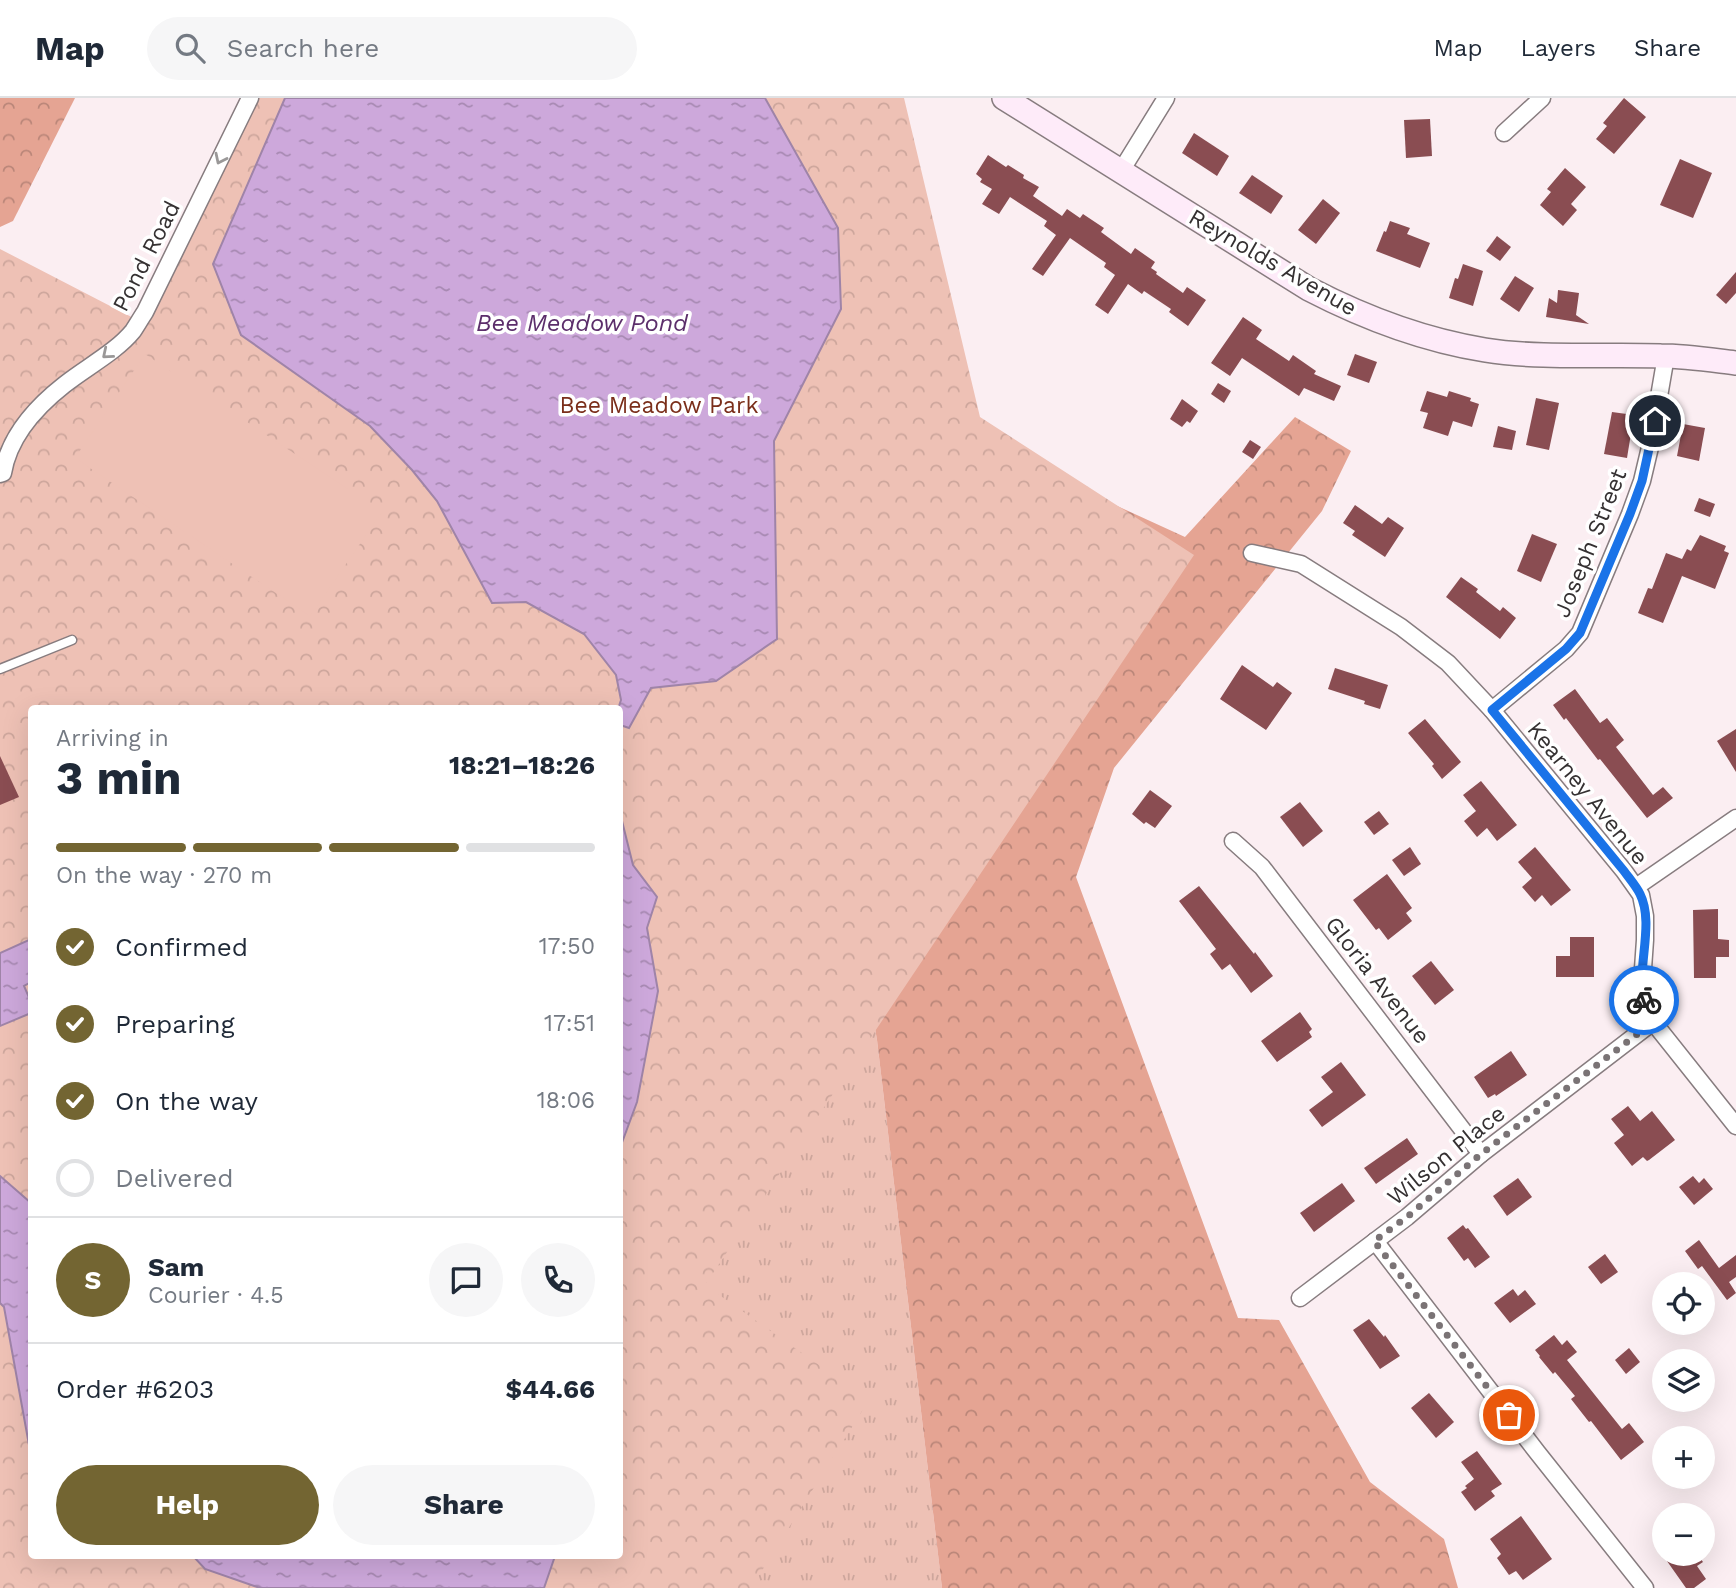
<!DOCTYPE html>
<html lang="en">
<head>
<meta charset="utf-8">
<style>
  :root { --surface:#fff; --page:#f6f6f7; --text:#1f2937; --muted:#747a83; --line:#e0e1e3; --accent:#736532 }
  body { margin:0; font-family:"Work Sans",sans-serif; background:var(--page); color:var(--text); height:100vh; display:flex; flex-direction:column; font-size:26px; white-space:nowrap }
  * { box-sizing:border-box; margin:0 }
  p { font-size:23px; color:var(--muted) }
  .icon { flex:none; width:38px; height:38px; fill:none; stroke:currentColor; stroke-width:2; stroke-linecap:round; stroke-linejoin:round }
  .map { position:relative; flex:1; overflow:hidden }
  .details { position:absolute; left:28px; top:607px; width:595px; height:854px; display:flex; flex-direction:column; background:var(--surface); border-radius:7px; box-shadow:0 7px 28px #0002 }
  .details>* { flex:none }
  .buttons { position:absolute; left:1652px; top:1174px; display:grid; gap:14px }
  .buttons a { display:grid; place-items:center; width:63px; height:63px; border-radius:50%; background:var(--surface); box-shadow:0 7px 28px #0002; font-size:35px }
  .pin { position:absolute; display:grid; place-items:center; width:60px; height:60px; color:#fff; margin:-30px; border:4px solid #fff; border-radius:50%; box-shadow:0 2px 7px #0007 }
  .courier { position:absolute; display:grid; place-items:center; width:70px; height:70px; margin:-35px; border:5px solid #1a73e8; border-radius:50%; background:#fff; color:#222; box-shadow:0 2px 9px #0007 }
  .headline em { font-style:normal; font-weight:700 }
  .headline div { display:flex; flex-direction:column-reverse }
  .headline { display:flex; align-items:center; justify-content:space-between; height:119px; padding:0 28px }
  h1 { font-size:46px; font-weight:700; line-height:52px }
  .bar { display:grid; grid-template-columns:repeat(4,1fr); gap:10px 7px; align-content:center; height:84px; padding:0 28px }
  .bar i { height:9px; border-radius:5px; background:var(--line) }
  .bar .current { background:var(--accent) }
  .bar p { grid-column:span 4 }
  .line { display:flex; align-items:center; gap:18px; padding:0 28px; border-top:2px solid var(--line) }
  .line div { flex:1 }
  .round { display:grid; place-items:center; flex:none; width:74px; height:74px; border-radius:37px; background:var(--page) }
  ol { padding:0 28px; list-style:none }
  li { display:flex; align-items:center; gap:21px; height:77px }
  li p { margin-inline-start:auto }
  li .icon { padding:7px; border-radius:50%; background:var(--accent); color:#fff; stroke-width:4 }
  li:last-child { color:var(--muted) }
  li i { width:38px; height:38px; border:4px solid var(--line); border-radius:50% }
  .button { display:flex; gap:14px; margin-top:auto; padding:14px 28px }
  .button a { flex:1; height:80px; border-radius:42px; background:var(--accent); color:#fff; font-size:28px; font-weight:700; line-height:80px; text-align:center }
  .button a+a { background:var(--page); color:var(--text) }
  header { display:flex; align-items:center; gap:42px; box-sizing:border-box; height:98px; padding:0 35px; background:var(--surface); border-bottom:2px solid var(--line) }
  header strong { font-size:33px }
  nav { display:flex; gap:38px; margin-inline-start:auto; font-size:24px }
  .search { width:490px; height:63px; background:var(--page); display:flex; align-items:center; gap:18px; box-sizing:border-box; padding:0 24px; border-radius:38px; color:var(--muted); font-size:26px }
  .map>svg:first-child { display:block }
</style>
</head>
<body>
<header>
<strong>Map</strong>
<div class="search"><svg class="icon" aria-label="search" viewBox="0 0 24 24"><circle cx="10" cy="10" r="6"/><path d="M15 15l6 6"/></svg>Search here</div>
<nav><a>Map</a><a>Layers</a><a>Share</a></nav>
</header>
<div class="map">
<svg width="1736" height="1490" viewBox="0 0 1736 1490">
  <defs>
    <pattern id="grass-tufts" width="24" height="20" patternUnits="userSpaceOnUse" patternTransform="scale(1.75)"><rect width="24" height="20" fill="#eec1b5"/><path d="M3 7l-1-3M5 7V3M7 7l1-3M15 17l-1-3M17 17v-4M19 17l1-3" fill="none" stroke="#cda69c"/></pattern>
    <pattern id="forest-crowns" width="20" height="18" patternUnits="userSpaceOnUse" patternTransform="scale(1.75)"><rect width="20" height="18" fill="#e5a493"/><path d="M2 6a3 3 0 1 1 6 0M12 15a3 3 0 1 1 6 0" fill="none" stroke="#ba8679"/></pattern>
    <pattern id="park-crowns" width="20" height="18" patternUnits="userSpaceOnUse" patternTransform="scale(1.75)"><rect width="20" height="18" fill="#eec1b5"/><path d="M2 6a3 3 0 1 1 6 0M12 15a3 3 0 1 1 6 0" fill="none" stroke="#cda69c"/></pattern>
    <pattern id="water-ripples" width="26" height="14" patternUnits="userSpaceOnUse" patternTransform="scale(1.75)"><rect width="26" height="14" fill="#cda8db"/><path d="M2 4q2-2 4 0t4 0M15 11q2-2 4 0t4 0" fill="none" stroke="#a789b2"/></pattern>
  </defs>
  <rect width="100%" height="100%" fill="#fbeef2"/>
  <polygon fill="url(#grass-tufts)" points="651,590 835,691 877,942 942,1490 723,1490"/>
  <g fill="url(#forest-crowns)">
    <polygon points="0,0 75,0 13,123 0,129"/>
    <polygon points="1295,319 1351,353 1322,413 1114,670 1076,779 1238,1220 1279,1222 1370,1384 1444,1441 1458,1490 942,1490 877,942 835,691 971,349 1032,369 1185,439"/>
  </g>
  <path fill="url(#park-crowns)" fill-rule="evenodd" d="M259,0H904L980,319L1194,457L705,1187L869,1302L751,1490H0V151L145,226ZM32,611H620V1458H32Z"/>
  <polygon fill="#eec1b5" points="145,256 382,414 310,518 75,360"/>
  <g fill="url(#water-ripples)" stroke="#9f84a8" stroke-width="2">
    <polygon points="285,0 765,0 838,130 841,211 774,343 777,541 716,583 651,590 629,630 620,627 618,611 621,602 616,577 584,536 526,504 492,505 437,403 412,372 370,328 241,237 213,166"/>
    <polygon points="620,715 633,767 657,799 647,830 658,893 637,1004 620,1050"/>
    <polygon points="31,841 31,884 24,888 31,904 31,915 0,928 0,855"/>
    <polygon points="0,1078 31,1105 31,1358 4,1209 0,1205"/>
    <polygon points="193,1458 555,1458 544,1490 260,1490 205,1471"/>
  </g>
  <g fill="#8a4d52">
    <polygon points="1624,0 1646,19 1614,56 1596,41 1607,28 1603,25"/>
    <polygon points="1430,21 1432,58 1406,60 1404,22"/>
    <polygon points="1194,35 1229,58 1217,78 1182,55"/>
    <polygon points="988,57 1006,69 1008,67 1024,77 1023,80 1039,89 1033,98 1062,118 1067,111 1080,120 1083,116 1104,130 1101,134 1131,156 1135,150 1155,164 1151,170 1157,174 1156,176 1183,195 1187,189 1206,202 1188,228 1169,214 1171,211 1144,193 1142,196 1128,186 1108,216 1095,207 1115,177 1104,169 1106,165 1070,140 1043,178 1032,171 1056,137 1044,128 1047,123 1010,99 999,116 982,106 992,91 980,84 982,81 976,76"/>
    <polygon points="1680,61 1712,75 1693,120 1660,107"/>
    <polygon points="1565,70 1586,89 1571,106 1577,112 1563,128 1540,107 1551,94 1547,91"/>
    <polygon points="1252,77 1283,98 1271,116 1239,95"/>
    <polygon points="1323,101 1340,115 1316,146 1298,132"/>
    <polygon points="1390,123 1410,130 1407,136 1430,145 1420,170 1376,153 1384,133 1386,134"/>
    <polygon points="1497,138 1511,149 1500,163 1486,153"/>
    <polygon points="1463,166 1483,173 1473,208 1449,200 1455,180 1458,181"/>
    <polygon points="1736,174 1736,195 1726,206 1716,197"/>
    <polygon points="1515,178 1534,190 1519,214 1500,201"/>
    <polygon points="1558,192 1579,195 1576,217 1589,226 1546,219 1549,200 1557,205"/>
    <polygon points="1243,219 1262,232 1256,241 1289,263 1293,257 1316,273 1314,276 1341,288 1334,303 1304,290 1299,298 1242,260 1230,278 1211,265"/>
    <polygon points="1355,256 1377,264 1369,285 1347,277"/>
    <polygon points="1218,285 1231,293 1224,305 1211,296"/>
    <polygon points="1427,293 1447,299 1449,293 1471,300 1470,303 1479,306 1472,329 1453,323 1448,338 1423,330 1428,315 1420,313"/>
    <polygon points="1536,300 1559,305 1549,352 1526,347"/>
    <polygon points="1182,301 1198,313 1190,325 1187,323 1182,329 1170,321"/>
    <polygon points="1612,314 1634,317 1627,360 1604,356"/>
    <polygon points="1683,326 1705,330 1699,363 1677,358"/>
    <polygon points="1498,328 1516,333 1512,352 1493,349"/>
    <polygon points="1250,342 1261,349 1253,361 1242,354"/>
    <polygon points="1699,400 1715,406 1710,419 1694,413"/>
    <polygon points="1355,407 1382,426 1388,419 1404,430 1385,459 1352,437 1355,433 1343,425"/>
    <polygon points="1532,436 1557,446 1541,484 1517,473"/>
    <polygon points="1700,437 1726,448 1724,453 1729,455 1715,491 1682,478 1663,525 1638,515 1648,490 1652,491 1666,455 1682,461 1687,451 1691,453"/>
    <polygon points="1461,479 1478,491 1476,494 1500,513 1503,509 1516,520 1500,541 1446,499"/>
    <polygon points="1242,567 1273,589 1277,584 1292,595 1266,632 1220,601"/>
    <polygon points="1335,570 1388,587 1380,611 1364,606 1365,603 1328,591"/>
    <polygon points="1575,591 1600,625 1607,620 1624,642 1616,649 1653,697 1663,689 1673,700 1647,720 1600,661 1598,662 1566,620 1564,622 1553,607"/>
    <polygon points="1425,621 1461,664 1442,681 1432,668 1434,666 1408,635"/>
    <polygon points="1736,631 1736,674 1717,643"/>
    <polygon points="0,658 19,699 0,707"/>
    <polygon points="1481,683 1517,727 1497,743 1487,730 1477,739 1464,723 1476,713 1463,697"/>
    <polygon points="1150,692 1172,708 1155,730 1146,724 1144,726 1132,716"/>
    <polygon points="1300,704 1323,733 1303,749 1280,719"/>
    <polygon points="1379,713 1389,726 1374,737 1364,724"/>
    <polygon points="1410,749 1421,766 1404,778 1392,762"/>
    <polygon points="1535,749 1571,792 1551,808 1542,797 1535,804 1522,789 1532,780 1518,764"/>
    <polygon points="1387,776 1412,810 1406,815 1412,823 1388,842 1379,830 1376,832 1353,802"/>
    <polygon points="1199,788 1254,856 1255,854 1273,878 1251,895 1230,866 1222,872 1210,856 1216,851 1179,803"/>
    <polygon points="1718,811 1718,841 1729,842 1729,859 1716,859 1716,880 1694,880 1693,812"/>
    <polygon points="1570,839 1594,839 1594,879 1556,879 1556,858 1570,858"/>
    <polygon points="1431,863 1454,892 1435,907 1412,878"/>
    <polygon points="1300,914 1312,931 1309,934 1312,939 1277,964 1261,943"/>
    <polygon points="1511,953 1527,977 1496,998 1495,996 1488,1000 1474,979"/>
    <polygon points="1341,964 1366,997 1322,1029 1309,1012 1333,994 1321,979"/>
    <polygon points="1628,1008 1640,1023 1652,1013 1675,1042 1649,1062 1647,1063 1643,1059 1632,1068 1614,1045 1624,1037 1611,1021"/>
    <polygon points="1407,1040 1418,1056 1376,1086 1364,1070"/>
    <polygon points="1693,1078 1699,1085 1704,1080 1713,1091 1694,1107 1679,1089"/>
    <polygon points="1518,1080 1532,1099 1507,1118 1493,1098"/>
    <polygon points="1342,1085 1355,1103 1314,1134 1300,1115"/>
    <polygon points="1463,1127 1466,1131 1468,1130 1490,1159 1475,1170 1468,1160 1464,1163 1447,1140"/>
    <polygon points="1699,1142 1719,1170 1736,1157 1736,1179 1729,1184 1736,1195 1727,1202 1702,1168 1698,1171 1685,1153"/>
    <polygon points="1605,1156 1618,1174 1601,1186 1588,1169"/>
    <polygon points="1513,1191 1518,1198 1525,1192 1536,1206 1510,1225 1494,1205"/>
    <polygon points="1369,1221 1384,1239 1385,1237 1400,1258 1380,1271 1353,1232"/>
    <polygon points="1554,1237 1562,1247 1567,1242 1577,1254 1567,1262 1622,1331 1629,1325 1644,1344 1621,1362 1591,1323 1589,1324 1571,1301 1575,1298 1555,1274 1553,1276 1539,1259 1540,1258 1535,1252"/>
    <polygon points="1629,1250 1640,1264 1626,1276 1615,1262"/>
    <polygon points="1429,1295 1454,1324 1436,1340 1411,1310"/>
    <polygon points="1477,1353 1502,1386 1491,1393 1495,1398 1475,1413 1461,1394 1467,1390 1465,1388 1474,1381 1461,1364"/>
    <polygon points="1521,1418 1552,1461 1523,1482 1516,1473 1509,1477 1497,1460 1501,1456 1490,1441"/>
    <polygon points="1662,1456 1697,1456 1703,1464 1697,1468 1706,1481 1694,1490 1686,1490"/>
  </g>
  <g fill="none" stroke-linecap="round" stroke-linejoin="round">
    <defs>
      <polyline id="lane" points="0,571 72,542"/>
      <g id="street">
        <polyline points="1504,35 1542,0"/>
        <polyline points="1121,73 1166,0"/>
        <path d="M0,376L3,375C9,339 36,309 64,287C85,270 116,254 133,233C137,227 141,220 145,214L250,0"/>
        <polyline points="1252,455 1301,466 1401,529 1448,565 1492,612 1624,773 1641,797 1645,818 1645,842 1642,885 1643,897 1650,920 1736,1028"/>
        <polyline points="1492,612 1566,551 1580,535 1630,416 1642,383 1651,345 1666,258"/>
        <polyline points="1233,743 1262,769 1481,1056"/>
        <polyline points="1636,789 1736,720"/>
        <polyline points="1375,1143 1537,1354 1645,1490"/>
        <polyline points="1300,1200 1407,1119 1481,1056 1653,924"/>
      </g>
      <path id="secondary" d="M1004,0L1309,191C1365,220 1423,242 1485,252C1543,261 1603,256 1661,258C1686,258 1711,262 1736,265"/>
    </defs>
    <use href="#lane" stroke="#877c7f" stroke-width="11"/>
    <use href="#street" stroke="#877c7f" stroke-width="19"/>
    <use href="#secondary" stroke="#877c7f" stroke-width="26"/>
    <use href="#lane" stroke="#fff" stroke-width="8"/>
    <use href="#street" stroke="#fff" stroke-width="16"/>
    <use href="#secondary" stroke="#feebf9" stroke-width="23"/>
  </g>
  <defs><path id="oneway-chevron" d="M-2-3.5L2.5 0L-2 3.5" fill="none" stroke-width="1.6" stroke-linecap="round" stroke-linejoin="round" transform="scale(1.75)"/></defs>
  <g stroke="#9a9898">
    <use href="#oneway-chevron" transform="translate(220 61) rotate(116)"/>
    <use href="#oneway-chevron" transform="translate(107 256) rotate(140)"/>
  </g>
  <g fill="none" stroke-linecap="round" stroke-linejoin="round">
    <polyline stroke="#7a7375" stroke-width="7" stroke-dasharray="0 12.6" points="1509,1317 1374,1143 1407,1119 1481,1056 1653,924 1650,920 1644,902"/>
    <path stroke="#1a73e8" stroke-width="9" d="M1644,902C1636,870 1655,826 1640,796C1636,788 1629,780 1624,773L1492,612L1566,551L1580,535L1630,416L1642,383L1655,323"/>
  </g>
  <g text-anchor="middle" stroke-width="7" stroke-linejoin="round" paint-order="stroke">
    <g font-size="23" fill="#353132" stroke="#fff">
      <text transform="translate(146 158) rotate(-63)" y="8">Pond Road</text>
      <text transform="translate(1273 164) rotate(30)" y="8">Reynolds Avenue</text>
      <text transform="translate(1590 445) rotate(-68)" y="8">Joseph Street</text>
      <text transform="translate(1588 695) rotate(51)" y="8">Kearney Avenue</text>
      <text transform="translate(1378 882) rotate(52)" y="8">Gloria Avenue</text>
      <text transform="translate(1446 1057) rotate(-39)" y="8">Wilson Place</text>
    </g>
    <g font-size="23" fill="#7a2e1a" stroke="#fff">
      <text x="659" y="315">Bee Meadow Park</text>
    </g>
    <g font-size="24" font-style="italic" fill="#5c2e6b" stroke="#fff">
      <text x="582" y="233">Bee Meadow Pond</text>
    </g>
  </g>
</svg>
<div class="buttons">
<a><svg class="icon" aria-label="locate" viewBox="0 0 24 24"><circle cx="12" cy="12" r="6"/><path d="M12 2v4M12 18v4M2 12h4M18 12h4"/></svg></a>
<a><svg class="icon" aria-label="layers" viewBox="0 0 24 24"><path d="M12 4l9 5-9 5-9-5zM3 14l9 5 9-5"/></svg></a>
<a>+</a>
<a>−</a>
</div>
<div class="pin" style="left:1509px;top:1317px;background:#ea580c"><svg class="icon" aria-label="bag" viewBox="0 0 24 24"><path d="M5 8h14l-1 12H6zM9 8a3 3 0 0 1 6 0"/></svg></div>
<div class="pin" style="left:1655px;top:323px;background:#1f2937"><svg class="icon" aria-label="home" viewBox="0 0 24 24"><path d="M3 11l9-7 9 7M6 9v11h12V9"/></svg></div>
<div class="courier" style="left:1644px;top:902px"><svg class="icon" aria-label="bike" viewBox="0 0 24 24"><circle cx="6" cy="16" r="4"/><circle cx="18" cy="16" r="4"/><path d="M6 16l4-8h5l3 8M10 8l3 8H6M13 5h3"/></svg></div>
<section class="details">
<div class="headline"><div><h1>3 min</h1><p>Arriving in</p></div><em>18:21–18:26</em></div>
<div class="bar"><i class="current"></i><i class="current"></i><i class="current"></i><i></i><p>On the way · 270 m</p></div>
<ol>
<li><svg class="icon" aria-label="check" viewBox="0 0 24 24"><path d="M5 12l5 5 9-10"/></svg>Confirmed<p>17:50</p></li>
<li><svg class="icon" aria-label="check" viewBox="0 0 24 24"><path d="M5 12l5 5 9-10"/></svg>Preparing<p>17:51</p></li>
<li><svg class="icon" aria-label="check" viewBox="0 0 24 24"><path d="M5 12l5 5 9-10"/></svg>On the way<p>18:06</p></li>
<li><i></i>Delivered</li>
</ol>
<div class="line" style="height:126px"><b class="round" style="background:var(--accent);color:#fff">S</b><div><b>Sam</b><p>Courier · 4.5</p></div><a class="round"><svg class="icon" aria-label="chat" viewBox="0 0 24 24"><path d="M4 5h16v11H9l-5 4z"/></svg></a><a class="round"><svg class="icon" aria-label="phone" viewBox="0 0 24 24"><path d="M5 4h4l2 5-3 2q2 4 5 5l2-3 5 2v4C11 20 4 13 5 4z"/></svg></a></div>
<div class="line" style="height:91px"><div>Order #6203</div><b>$44.66</b></div>
<div class="button"><a>Help</a><a>Share</a></div>
</section>
</div>
</body>
</html>
